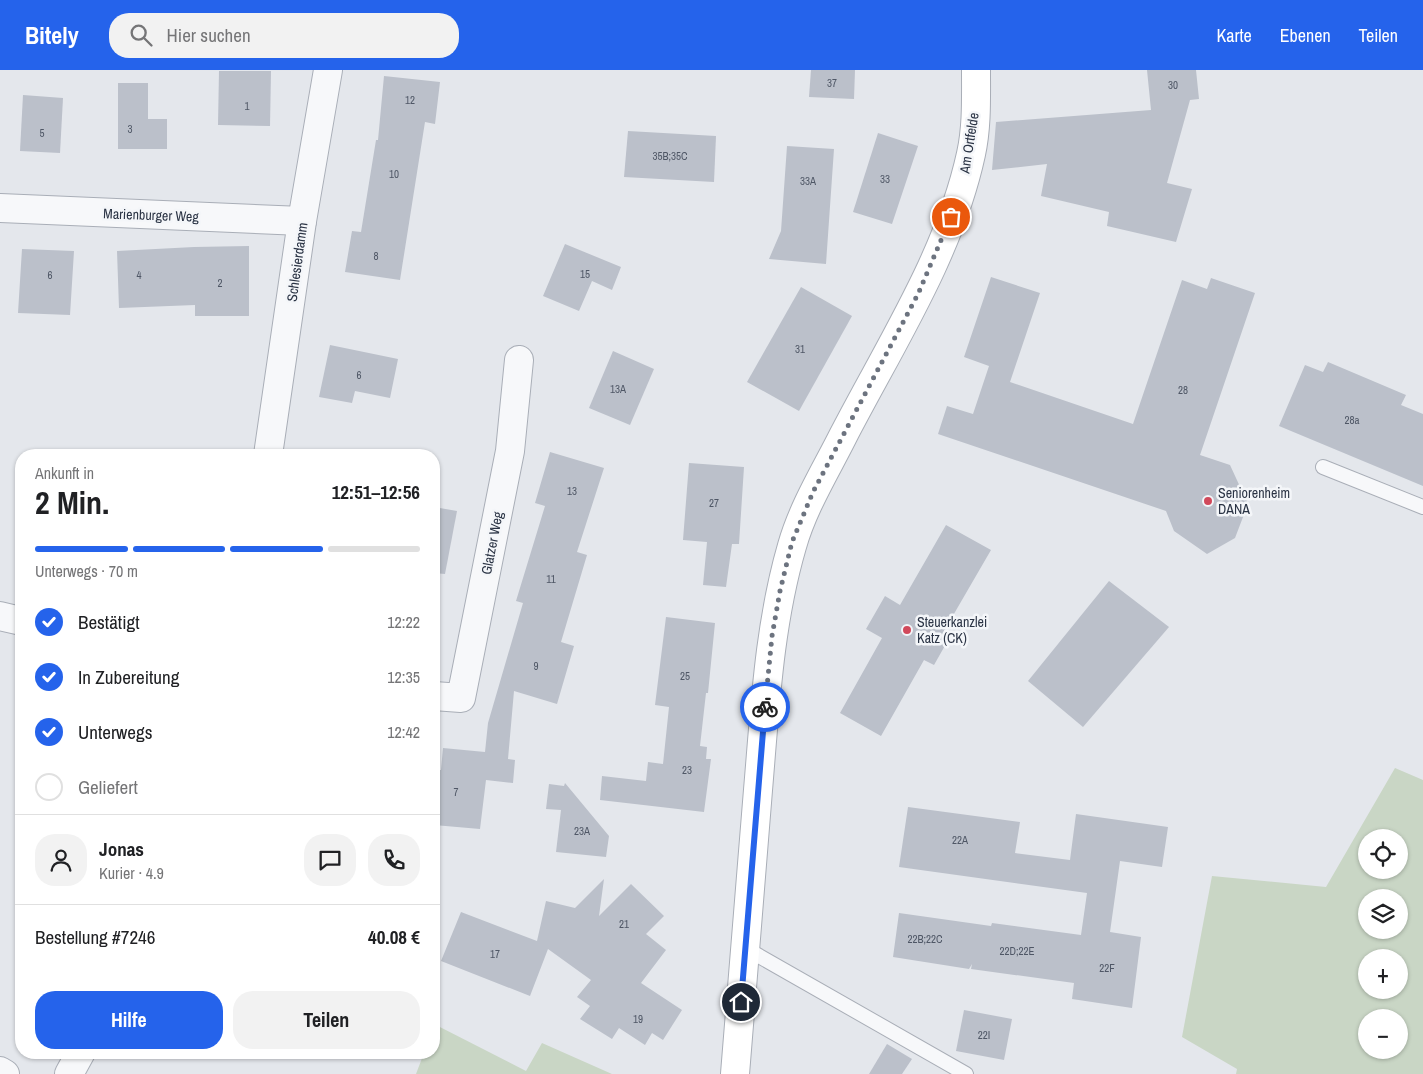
<!DOCTYPE html>
<html lang="de">
<head>
<meta charset="utf-8">
<style>
  :root { --surface:#fff; --page:#f2f2f2; --text:#202124; --muted:#757577; --line:#e0e0e0; --accent:#2563eb }
  body { margin:0; font-family:"Archivo Narrow",sans-serif; background:var(--page); color:var(--text); height:100vh; display:flex; flex-direction:column; font-size:19px; white-space:nowrap }
  * { box-sizing:border-box; margin:0 }
  p { font-size:16px; color:var(--muted) }
  .icon { flex:none; width:28px; height:28px; fill:none; stroke:currentColor; stroke-width:2; stroke-linecap:round; stroke-linejoin:round }
  .map { position:relative; flex:1; overflow:hidden }
  .sheet { position:absolute; left:15px; top:379px; width:425px; height:610px; display:flex; flex-direction:column; background:var(--surface); border-radius:20px; box-shadow:0 1px 4px #0004 }
  .sheet>* { flex:none }
  .tools { position:absolute; left:1358px; top:759px; display:grid; gap:10px }
  .tools a { display:grid; place-items:center; width:50px; height:50px; border-radius:50%; background:var(--surface); box-shadow:0 1px 4px #0004; font-size:25px }
  .pin { position:absolute; display:grid; place-items:center; width:42px; height:42px; color:#fff; margin:-21px; border:2px solid #fff; border-radius:50%; box-shadow:0 1px 5px #0007 }
  .courier { position:absolute; display:grid; place-items:center; width:50px; height:50px; margin:-25px; border:4px solid #2563eb; border-radius:50%; background:#fff; color:#222; box-shadow:0 1px 6px #0007 }
  .summary em { font-style:normal; font-weight:700 }
  .summary div { display:flex; flex-direction:column-reverse }
  .summary { display:flex; align-items:center; justify-content:space-between; height:85px; padding:0 20px }
  h1 { font-size:32px; font-weight:700; line-height:38px }
  .bar { display:grid; grid-template-columns:repeat(4,1fr); gap:8px 5px; align-content:center; height:60px; padding:0 20px }
  .bar i { height:6px; border-radius:4px; background:var(--line) }
  .bar .current { background:var(--accent) }
  .bar p { grid-column:span 4 }
  .line { display:flex; align-items:center; gap:12px; padding:0 20px; border-top:1px solid var(--line) }
  .line div { flex:1 }
  .round { display:grid; place-items:center; flex:none; width:52px; height:52px; border-radius:20px; background:var(--page) }
  ol { padding:0 20px; list-style:none }
  li { display:flex; align-items:center; gap:15px; height:55px }
  li p { margin-inline-start:auto }
  li .icon { padding:5px; border-radius:50%; background:var(--accent); color:#fff; stroke-width:4 }
  li:last-child { color:var(--muted) }
  li i { width:28px; height:28px; border:2px solid var(--line); border-radius:50% }
  .cta { display:flex; gap:10px; margin-top:auto; padding:10px 20px }
  .cta a { flex:1; height:58px; border-radius:20px; background:var(--accent); color:#fff; font-size:20px; font-weight:700; line-height:58px; text-align:center }
  .cta a+a { background:var(--page); color:var(--text) }
  header { display:flex; align-items:center; gap:30px; box-sizing:border-box; height:70px; padding:0 25px; background:var(--accent); color:#fff }
  header strong { font-size:24px }
  nav { display:flex; gap:28px; margin-inline-start:auto; font-size:18px }
  .search { width:350px; height:45px; background:var(--page); display:flex; align-items:center; gap:12px; box-sizing:border-box; padding:0 18px; border-radius:20px; color:var(--muted); font-size:19px }
  .map>svg:first-child { display:block }
</style>
</head>
<body>
<header>
<strong>Bitely</strong>
<div class="search"><svg class="icon" aria-label="search" viewBox="0 0 24 24"><circle cx="10" cy="10" r="6"/><path d="M15 15l6 6"/></svg>Hier suchen</div>
<nav><a>Karte</a><a>Ebenen</a><a>Teilen</a></nav>
</header>
<div class="map">
<svg width="1423" height="1004" viewBox="0 0 1423 1004">
  <rect width="100%" height="100%" fill="#e4e7ec"/>
  <g fill="#c9d6c5" fill-rule="evenodd">
    <path d="M1395,698L1423,710V1004H1236L1237,999L1182,967L1212,806L1326,817ZM1366,768H1399V800H1366ZM1366,828H1399V860H1366ZM1366,888H1399V920H1366ZM1366,948H1399V980H1366Z"/>
    <polygon points="434,954 526,1001 542,973 612,1004 416,1004 424,983 434,982"/>
  </g>
  <g fill="#bbc0ca">
    <polygon points="811,0 855,0 854,29 809,27"/>
    <polygon points="1147,0 1196,0 1199,29 1190,30 1167,113 1192,119 1176,172 1107,156 1109,142 1041,126 1047,94 992,100 996,52 1151,40"/>
    <polygon points="219,1 271,1 270,56 218,55"/>
    <polygon points="384,6 440,12 435,54 425,52 400,210 345,202 352,161 361,162 376,70 378,70"/>
    <polygon points="118,13 148,13 148,49 167,49 167,79 118,79"/>
    <polygon points="23,25 63,28 60,83 20,81"/>
    <polygon points="628,61 716,66 714,112 624,107"/>
    <polygon points="878,63 918,76 892,154 853,142"/>
    <polygon points="787,76 834,79 826,194 769,189 781,161"/>
    <polygon points="565,174 621,197 612,220 592,211 579,241 543,226"/>
    <polygon points="249,176 249,246 195,246 195,235 119,238 117,181 194,177"/>
    <polygon points="22,179 74,181 70,245 18,243"/>
    <polygon points="991,207 1040,223 1010,312 1133,354 1182,210 1207,219 1211,208 1255,223 1200,385 1230,395 1248,434 1235,468 1207,484 1174,461 1166,441 938,364 947,336 973,344 989,296 964,287"/>
    <polygon points="801,217 852,246 799,341 747,312"/>
    <polygon points="330,275 398,289 390,328 355,321 352,333 319,327"/>
    <polygon points="613,281 654,299 630,355 589,338"/>
    <polygon points="1328,292 1406,325 1401,335 1423,344 1423,416 1279,356 1305,295 1323,302"/>
    <polygon points="550,382 604,398 577,482 587,485 561,572 574,576 557,634 514,621 508,689 515,690 513,713 486,710 480,759 434,755 436,700 441,700 443,678 485,682 488,653 523,533 516,531 545,436 535,433"/>
    <polygon points="689,393 744,397 739,474 732,474 726,517 703,515 707,472 683,470"/>
    <polygon points="434,437 457,441 445,504 434,503"/>
    <polygon points="946,455 991,480 944,561 951,565 934,595 924,590 881,666 840,643 882,568 866,559 885,526 900,535"/>
    <polygon points="1109,511 1169,557 1083,657 1028,611"/>
    <polygon points="666,547 715,553 708,623 706,623 700,676 707,677 706,689 711,689 704,742 600,730 602,706 646,711 648,692 663,694 669,637 655,635"/>
    <polygon points="565,713 609,766 606,787 556,782 561,740 546,739 549,714 564,716"/>
    <polygon points="908,737 1020,752 1015,783 1070,790 1076,744 1168,757 1162,797 1120,791 1110,862 1141,867 1132,938 1072,929 1074,913 971,899 972,894 969,899 893,887 899,843 991,856 992,853 1081,865 1087,823 899,797"/>
    <polygon points="604,809 599,846 631,814 664,846 646,864 666,880 641,913 682,940 663,970 652,963 645,975 619,958 612,969 580,949 590,936 577,927 591,910 548,879 530,926 441,891 461,842 537,871 546,831 575,838"/>
    <polygon points="964,940 1012,949 1004,990 956,981"/>
    <polygon points="887,974 912,989 902,1004 869,1004"/>
  </g>
  <g fill="none" stroke-linecap="round" stroke-linejoin="round">
    <defs>
      <g id="lane">
        <polyline points="1323,397 1423,437"/>
        <polyline points="745,878 966,1004"/>
      </g>
      <g id="street">
        <polyline points="0,138 302,151"/>
        <polyline points="268,385 302,151 328,0"/>
        <polyline points="0,546 21,551"/>
        <polyline points="434,626 461,628 510,381 519,290"/>
        <polyline points="0,1001 5,1004"/>
        <polyline points="69,1004 81,982"/>
      </g>
      <path id="secondary" d="M735,1004C743,910 750,815 758,720C765,638 769,555 792,476C803,437 825,402 843,366C890,275 949,185 971,84C977,57 976,28 976,0"/>
    </defs>
    <use href="#lane" stroke="#a9aeb7" stroke-width="16"/>
    <use href="#street" stroke="#a9aeb7" stroke-width="30"/>
    <use href="#secondary" stroke="#a9aeb7" stroke-width="30"/>
    <use href="#lane" stroke="#f7f8fa" stroke-width="14"/>
    <use href="#street" stroke="#f7f8fa" stroke-width="28"/>
    <use href="#secondary" stroke="#fff" stroke-width="28"/>
  </g>
  <g fill="none" stroke-linecap="round" stroke-linejoin="round">
    <polyline stroke="#6c737f" stroke-width="5" stroke-dasharray="0 9" points="765,637 772,566 780,521 792,472 813,422 918,224 951,147"/>
    <polyline stroke="#2563eb" stroke-width="6" points="741,932 765,637"/>
  </g>
  <g fill="#d1495b" stroke="#f4f6f9" stroke-width="2">
    <circle cx="1208" cy="431" r="5"/>
    <circle cx="907" cy="560" r="5"/>
  </g>
  <g text-anchor="middle" stroke-width="5" stroke-linejoin="round" paint-order="stroke">
    <g font-size="11" fill="#4f5766">
      <text x="832" y="17">37</text>
      <text x="1173" y="19">30</text>
      <text x="410" y="34">12</text>
      <text x="247" y="40">1</text>
      <text x="130" y="63">3</text>
      <text x="42" y="67">5</text>
      <text x="670" y="90">35B;35C</text>
      <text x="394" y="108">10</text>
      <text x="885" y="113">33</text>
      <text x="808" y="115">33A</text>
      <text x="376" y="190">8</text>
      <text x="585" y="208">15</text>
      <text x="50" y="209">6</text>
      <text x="139" y="209">4</text>
      <text x="220" y="217">2</text>
      <text x="800" y="283">31</text>
      <text x="359" y="309">6</text>
      <text x="618" y="323">13A</text>
      <text x="1183" y="324">28</text>
      <text x="1352" y="354">28a</text>
      <text x="572" y="425">13</text>
      <text x="714" y="437">27</text>
      <text x="551" y="513">11</text>
      <text x="536" y="600">9</text>
      <text x="685" y="610">25</text>
      <text x="687" y="704">23</text>
      <text x="456" y="726">7</text>
      <text x="582" y="765">23A</text>
      <text x="960" y="774">22A</text>
      <text x="624" y="858">21</text>
      <text x="925" y="873">22B;22C</text>
      <text x="1017" y="885">22D;22E</text>
      <text x="495" y="888">17</text>
      <text x="1107" y="902">22F</text>
      <text x="638" y="953">19</text>
      <text x="984" y="969">22I</text>
    </g>
    <g font-size="14" fill="#2b3445" stroke="#f4f6f9">
      <text transform="translate(969 73) rotate(-81)" y="5">Am Ortfelde</text>
      <text transform="translate(151 145) rotate(2)" y="5">Marienburger Weg</text>
      <text transform="translate(297 192) rotate(-82)" y="5">Schlesierdamm</text>
      <text transform="translate(492 473) rotate(-79)" y="5">Glatzer Weg</text>
    </g>
    <g font-size="14" fill="#2b3445" stroke="#f4f6f9" text-anchor="start">
      <text x="1218" y="428">Seniorenheim<tspan x="1218" dy="16">DANA</tspan></text>
      <text x="917" y="557">Steuerkanzlei<tspan x="917" dy="16">Katz (CK)</tspan></text>
    </g>
  </g>
</svg>
<div class="tools">
<a><svg class="icon" aria-label="locate" viewBox="0 0 24 24"><circle cx="12" cy="12" r="6"/><path d="M12 2v4M12 18v4M2 12h4M18 12h4"/></svg></a>
<a><svg class="icon" aria-label="layers" viewBox="0 0 24 24"><path d="M12 4l9 5-9 5-9-5zM3 14l9 5 9-5"/></svg></a>
<a>+</a>
<a>−</a>
</div>
<div class="pin" style="left:951px;top:147px;background:#ea580c"><svg class="icon" aria-label="bag" viewBox="0 0 24 24"><path d="M5 8h14l-1 12H6zM9 8a3 3 0 0 1 6 0"/></svg></div>
<div class="pin" style="left:741px;top:932px;background:#1f2937"><svg class="icon" aria-label="home" viewBox="0 0 24 24"><path d="M3 11l9-7 9 7M6 9v11h12V9"/></svg></div>
<div class="courier" style="left:765px;top:637px"><svg class="icon" aria-label="bike" viewBox="0 0 24 24"><circle cx="6" cy="16" r="4"/><circle cx="18" cy="16" r="4"/><path d="M6 16l4-8h5l3 8M10 8l3 8H6M13 5h3"/></svg></div>
<section class="sheet">
<div class="summary"><div><h1>2 Min.</h1><p>Ankunft in</p></div><em>12:51–12:56</em></div>
<div class="bar"><i class="current"></i><i class="current"></i><i class="current"></i><i></i><p>Unterwegs · 70 m</p></div>
<ol>
<li><svg class="icon" aria-label="check" viewBox="0 0 24 24"><path d="M5 12l5 5 9-10"/></svg>Bestätigt<p>12:22</p></li>
<li><svg class="icon" aria-label="check" viewBox="0 0 24 24"><path d="M5 12l5 5 9-10"/></svg>In Zubereitung<p>12:35</p></li>
<li><svg class="icon" aria-label="check" viewBox="0 0 24 24"><path d="M5 12l5 5 9-10"/></svg>Unterwegs<p>12:42</p></li>
<li><i></i>Geliefert</li>
</ol>
<div class="line" style="height:90px"><a class="round"><svg class="icon" aria-label="person" viewBox="0 0 24 24"><circle cx="12" cy="8" r="4"/><path d="M4 21q1-7 8-7t8 7"/></svg></a><div><b>Jonas</b><p>Kurier · 4.9</p></div><a class="round"><svg class="icon" aria-label="chat" viewBox="0 0 24 24"><path d="M4 5h16v11H9l-5 4z"/></svg></a><a class="round"><svg class="icon" aria-label="phone" viewBox="0 0 24 24"><path d="M5 4h4l2 5-3 2q2 4 5 5l2-3 5 2v4C11 20 4 13 5 4z"/></svg></a></div>
<div class="line" style="height:65px"><div>Bestellung #7246</div><b>40.08 €</b></div>
<div class="cta"><a>Hilfe</a><a>Teilen</a></div>
</section>
</div>
</body>
</html>
